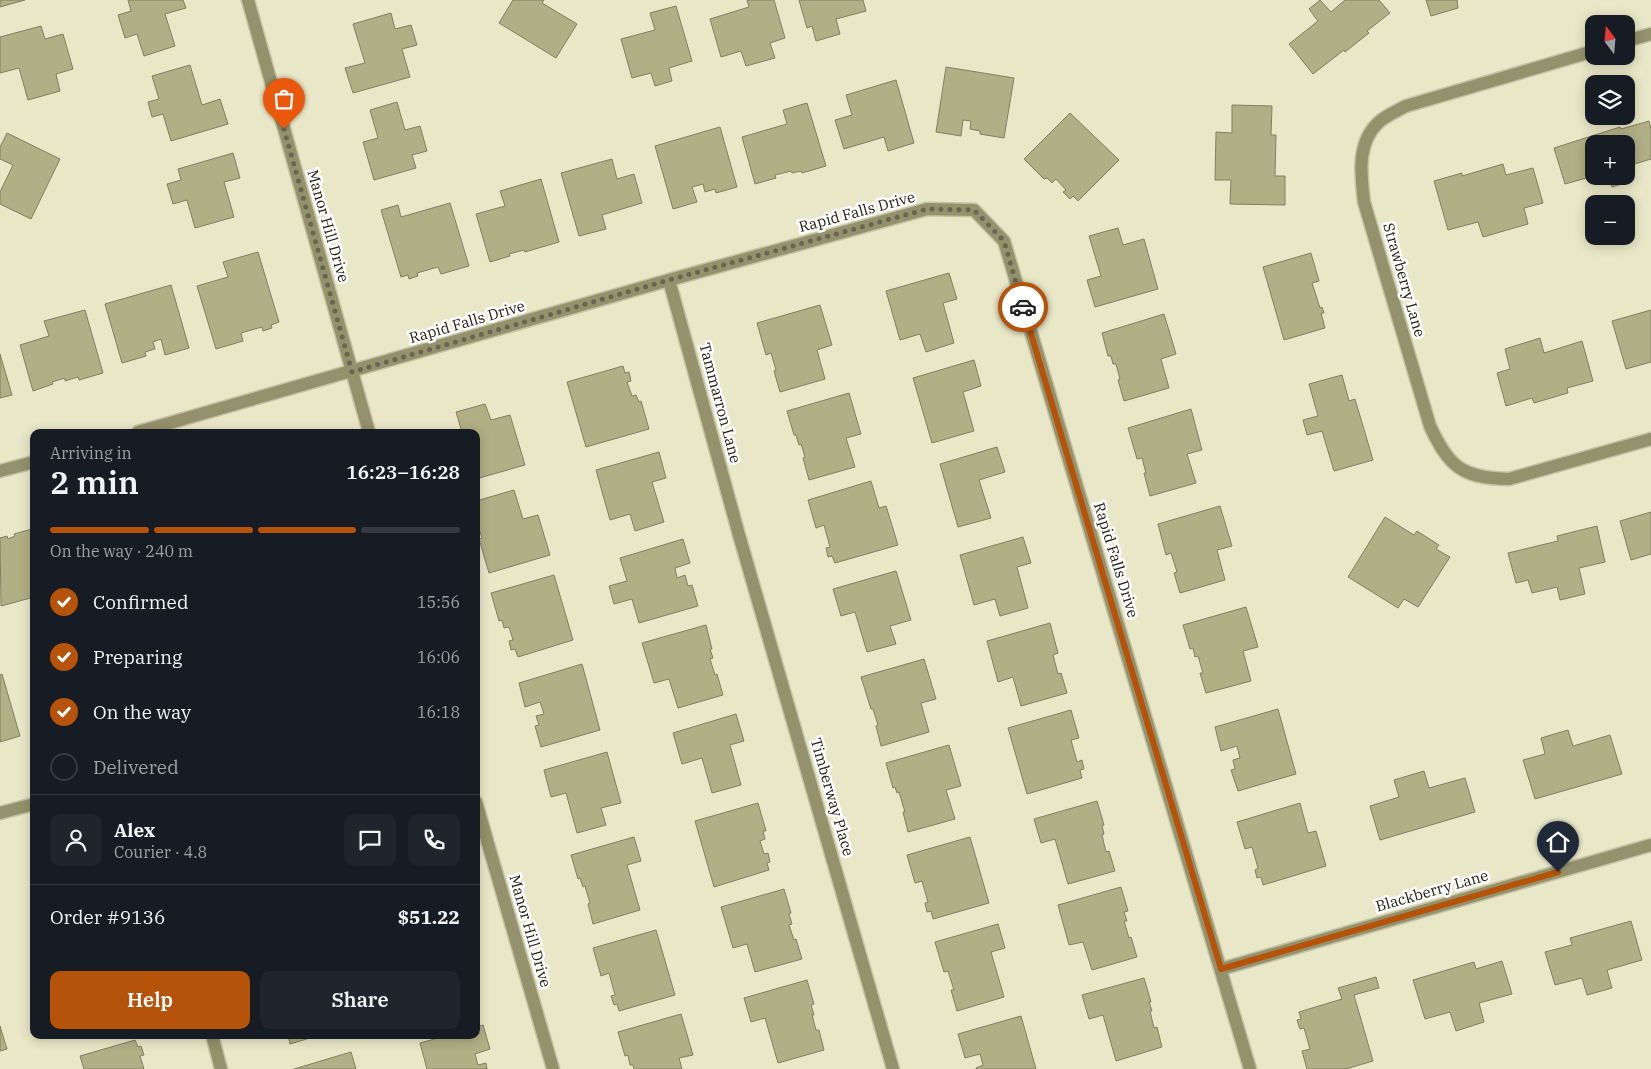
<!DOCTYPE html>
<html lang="en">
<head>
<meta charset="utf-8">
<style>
  :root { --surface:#171b24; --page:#20242c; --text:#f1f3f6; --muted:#9ea1a6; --line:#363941; --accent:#b45309 }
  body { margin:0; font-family:"IBM Plex Serif",serif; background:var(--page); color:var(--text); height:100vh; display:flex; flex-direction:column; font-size:19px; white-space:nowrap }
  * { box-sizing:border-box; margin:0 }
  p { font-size:16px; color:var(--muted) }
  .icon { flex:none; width:28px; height:28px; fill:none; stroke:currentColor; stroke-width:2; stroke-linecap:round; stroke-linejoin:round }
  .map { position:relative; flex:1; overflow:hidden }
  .side { position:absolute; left:30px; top:429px; width:450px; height:610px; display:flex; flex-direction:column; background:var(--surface); border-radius:10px; box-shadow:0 2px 12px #0003 }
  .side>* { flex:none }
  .needle { width:32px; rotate:344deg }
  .buttons { position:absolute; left:1585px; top:15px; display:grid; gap:10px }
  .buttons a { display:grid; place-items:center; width:50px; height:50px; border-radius:10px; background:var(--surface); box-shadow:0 2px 12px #0003; font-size:25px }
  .pin { position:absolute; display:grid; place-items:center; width:42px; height:42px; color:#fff; margin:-51px -21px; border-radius:50% 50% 50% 0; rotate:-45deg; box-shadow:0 0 5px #0007 }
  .pin .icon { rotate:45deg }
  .courier { position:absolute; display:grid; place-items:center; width:50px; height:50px; margin:-25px; border:4px solid #b45309; border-radius:50%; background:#fff; color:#222; box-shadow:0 1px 6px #0007 }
  .overview em { font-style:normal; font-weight:600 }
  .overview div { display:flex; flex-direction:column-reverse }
  .overview { display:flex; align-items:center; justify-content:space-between; height:85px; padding:0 20px }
  h1 { font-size:32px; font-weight:600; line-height:38px }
  .bar { display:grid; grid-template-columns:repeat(4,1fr); gap:8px 5px; align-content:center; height:60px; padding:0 20px }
  .bar i { height:6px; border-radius:4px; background:var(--line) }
  .bar .on { background:var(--accent) }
  .bar p { grid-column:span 4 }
  .line { display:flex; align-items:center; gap:12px; padding:0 20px; border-top:1px solid var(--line) }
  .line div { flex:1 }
  .round { display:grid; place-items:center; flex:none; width:52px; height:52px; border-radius:10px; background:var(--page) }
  ol { padding:0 20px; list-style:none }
  li { display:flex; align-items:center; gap:15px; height:55px }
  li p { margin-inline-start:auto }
  li .icon { padding:5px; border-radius:50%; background:var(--accent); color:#fff; stroke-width:4 }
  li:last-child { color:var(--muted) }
  li i { width:28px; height:28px; border:2px solid var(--line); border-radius:50% }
  .primary-button { display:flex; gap:10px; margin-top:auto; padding:10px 20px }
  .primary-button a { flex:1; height:58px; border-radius:10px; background:var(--accent); color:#fff; font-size:20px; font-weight:600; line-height:58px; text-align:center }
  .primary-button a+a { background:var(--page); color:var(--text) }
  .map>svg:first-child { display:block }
</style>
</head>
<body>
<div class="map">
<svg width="1651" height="1069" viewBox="0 0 1651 1069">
  <rect width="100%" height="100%" fill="#e8e7c7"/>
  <g fill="#b1af85" stroke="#807f62">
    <polygon points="0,0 25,0 0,7"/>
    <polygon points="128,0 183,0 186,8 165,14 175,46 144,56 137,34 125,38 118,15 131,11"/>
    <polygon points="513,0 544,0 542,3 577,24 556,58 499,23"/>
    <polygon points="747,0 774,0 785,38 770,43 775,58 746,66 741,51 721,57 710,19 749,7"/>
    <polygon points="799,0 863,0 866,11 836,19 840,34 816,41 812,26 807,28"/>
    <polygon points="1320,0 1331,12 1345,0 1379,0 1390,13 1367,31 1369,33 1345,52 1344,50 1313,74 1289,44 1318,21 1309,9"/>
    <polygon points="1426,0 1457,0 1458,8 1431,16"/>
    <polygon points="676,6 692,61 669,68 672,81 655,86 651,73 632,78 621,39 655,30 650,13"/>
    <polygon points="391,13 395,29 411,25 417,45 402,49 410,77 353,93 345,68 365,63 353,24"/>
    <polygon points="41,26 45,39 63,34 73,69 56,74 60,91 28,100 19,68 0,73 0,37"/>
    <polygon points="190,65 202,105 220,99 228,124 171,141 163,114 152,117 148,102 159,99 152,76"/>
    <polygon points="946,67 1014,78 1004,138 980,134 980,131 970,129 971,121 963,120 961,136 936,132"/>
    <polygon points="896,80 914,143 888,151 884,137 844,149 835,120 852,115 846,95"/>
    <polygon points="397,102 405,130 420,126 427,151 412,155 416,168 374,180 363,142 378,138 370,110"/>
    <polygon points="807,103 826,166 802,173 801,171 792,173 791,171 775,175 776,178 755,184 742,137 787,124 783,110"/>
    <polygon points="1232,105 1272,106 1271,135 1276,135 1275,176 1285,176 1285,205 1230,204 1231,180 1215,180 1216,132 1232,133"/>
    <polygon points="1070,113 1119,160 1078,201 1073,196 1070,199 1063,192 1066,190 1056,179 1052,183 1047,178 1044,179 1024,159"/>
    <polygon points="1649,121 1651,129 1651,159 1628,166 1632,181 1612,187 1609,176 1626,176 1626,144 1594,144 1594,176 1565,184 1554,148 1620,127 1621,129"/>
    <polygon points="720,127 737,187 716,193 715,189 705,192 703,184 692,187 697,202 673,209 655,146"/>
    <polygon points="7,133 60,159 31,219 0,204 0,192 13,165 0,159 0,147"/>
    <polygon points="233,153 240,178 224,182 234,217 195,228 187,200 173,204 167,184 181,180 178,169"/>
    <polygon points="612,159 617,179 634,174 642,203 602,215 606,229 579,236 561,173"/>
    <polygon points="1503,164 1506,175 1533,168 1543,203 1524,208 1528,224 1483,237 1478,222 1448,230 1434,181 1462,173 1462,176"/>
    <polygon points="541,179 559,242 525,252 524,250 509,254 510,256 490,262 476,214 505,206 500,191"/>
    <polygon points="450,203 469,266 441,274 438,267 417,273 418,276 409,279 408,275 401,277 381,210 398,205 401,217"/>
    <polygon points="1118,228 1123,245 1144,239 1158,289 1095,307 1087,280 1101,276 1089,236"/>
    <polygon points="258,252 279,322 271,325 272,328 263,331 262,327 241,333 243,341 216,349 197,286 228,277 223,262"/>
    <polygon points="1311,253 1319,281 1312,283 1320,308 1322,307 1324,313 1321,313 1325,328 1284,340 1263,267"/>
    <polygon points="949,273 957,299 943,303 954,343 926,352 920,334 900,340 886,291"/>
    <polygon points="171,285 189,348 165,355 161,339 153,342 155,349 145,352 146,356 122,363 105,304"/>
    <polygon points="820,305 832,345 817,350 825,379 780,392 774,371 776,370 771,353 766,355 757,323"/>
    <polygon points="85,310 103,373 79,380 78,377 65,381 65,378 52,382 53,384 33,391 20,345 49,336 44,321"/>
    <polygon points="1651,310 1651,362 1626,369 1612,321"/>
    <polygon points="1164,314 1176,354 1161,359 1169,388 1124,401 1118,380 1120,379 1116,364 1113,364 1111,356 1108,356 1102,333"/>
    <polygon points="1540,338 1544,353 1582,341 1593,381 1567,388 1568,393 1534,403 1532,398 1506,406 1497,373 1510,369 1505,349"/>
    <polygon points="0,354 12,395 0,398"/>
    <polygon points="974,360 981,386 963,392 974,431 932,443 913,378"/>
    <polygon points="623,366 625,373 629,372 631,381 627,382 632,396 636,395 639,402 641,401 649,429 586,447 567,382"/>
    <polygon points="1342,375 1349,401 1355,399 1373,460 1334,471 1322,431 1307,435 1303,420 1318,416 1309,384"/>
    <polygon points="849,393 861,434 846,438 855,467 809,480 803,458 805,457 801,444 799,445 796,435 794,435 787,411"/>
    <polygon points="485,404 491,420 510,415 525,465 476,479 476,432 462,432 456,412"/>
    <polygon points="1191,409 1202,450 1187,454 1196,483 1150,496 1144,473 1146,473 1142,458 1137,459 1128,428"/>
    <polygon points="997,447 1005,472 979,480 991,518 958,527 940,464"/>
    <polygon points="659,452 666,478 652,482 664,522 635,531 630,514 610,520 596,470"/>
    <polygon points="871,481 879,508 886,506 898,545 835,563 832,556 828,557 826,548 830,547 824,525 816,528 808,500"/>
    <polygon points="514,490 523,519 538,515 550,555 489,573 479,539 482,538 477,522 476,523 476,501"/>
    <polygon points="1220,506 1232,546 1217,550 1225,580 1180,593 1174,573 1177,572 1171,553 1166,555 1158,524"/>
    <polygon points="1651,512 1651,554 1631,560 1620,521"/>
    <polygon points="1385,517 1414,535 1417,531 1439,545 1436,549 1450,557 1418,607 1404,599 1398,608 1348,577"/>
    <polygon points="1597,526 1605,562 1579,568 1585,594 1560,600 1557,587 1532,593 1528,580 1516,583 1508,553 1558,541 1557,536"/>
    <polygon points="32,529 34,531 34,597 1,606 0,538 7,536 8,539 15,536 14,534"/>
    <polygon points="1023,537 1031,563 1017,567 1028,608 1000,616 995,599 974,605 960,555"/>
    <polygon points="683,539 690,563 675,568 677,578 685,575 688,586 692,585 698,606 639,623 632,599 614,604 609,586 627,581 620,558"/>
    <polygon points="896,571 911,620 890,626 896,644 867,652 855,612 841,616 833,589"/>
    <polygon points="554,575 573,640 518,657 515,649 511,650 509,641 513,640 509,627 504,628 502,620 499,621 491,593"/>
    <polygon points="1246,607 1258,647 1243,651 1251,681 1206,693 1200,673 1203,673 1198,656 1195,657 1193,648 1190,649 1183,625"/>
    <polygon points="1050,623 1058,653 1053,655 1058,674 1061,673 1067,693 1021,706 1013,677 998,682 987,641"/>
    <polygon points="706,625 712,649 710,649 713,658 710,659 715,675 717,674 723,695 678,708 669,679 654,683 642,643"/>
    <polygon points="924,659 936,699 921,703 929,732 881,746 876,726 878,725 873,709 871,709 861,677"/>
    <polygon points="582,664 600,730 541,747 535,726 539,725 536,716 544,714 540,702 525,707 519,683"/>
    <polygon points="2,674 20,736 0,742 0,675"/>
    <polygon points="1278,709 1296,774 1238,791 1231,770 1235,769 1233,760 1240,758 1237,746 1221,751 1215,727"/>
    <polygon points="1071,710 1079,738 1071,740 1077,762 1082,760 1084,769 1080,770 1082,778 1027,794 1008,728"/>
    <polygon points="736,714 744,741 730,745 741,785 712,793 702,758 682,764 673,733"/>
    <polygon points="1568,730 1573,746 1610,735 1622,774 1535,799 1523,760 1545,754 1541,738"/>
    <polygon points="949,745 961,786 946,790 955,819 908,832 903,812 905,812 899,792 897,793 895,787 893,788 886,763"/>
    <polygon points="607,752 621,803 601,808 606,825 577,833 566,793 551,797 544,770"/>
    <polygon points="1424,771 1429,788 1465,778 1475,812 1380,840 1370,806 1399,797 1394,780"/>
    <polygon points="1097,801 1104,825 1102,826 1104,834 1102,835 1106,852 1109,851 1115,871 1068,884 1055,839 1041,843 1034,819"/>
    <polygon points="758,803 766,831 763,831 765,839 760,841 764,854 768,853 770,862 767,863 769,870 714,887 695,821"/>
    <polygon points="1300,803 1308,833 1316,831 1326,866 1263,885 1261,877 1257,878 1255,870 1258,868 1252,847 1245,849 1237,822"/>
    <polygon points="634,837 641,861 627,865 640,910 593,924 588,904 590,903 585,886 583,887 580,878 578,879 571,855"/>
    <polygon points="970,837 989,903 933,919 931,911 927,912 925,903 928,902 922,881 915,883 907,855"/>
    <polygon points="1121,887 1128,911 1124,912 1127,921 1124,921 1129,938 1131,937 1137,957 1092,970 1083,942 1069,945 1058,905"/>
    <polygon points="784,889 791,913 789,914 792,924 789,925 794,940 796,939 802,959 755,972 747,944 733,948 721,907"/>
    <polygon points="1631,921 1642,960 1607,970 1612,988 1587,995 1582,978 1555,985 1545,952 1572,945 1570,938"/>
    <polygon points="998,924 1005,948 991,952 1004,997 957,1011 951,990 954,990 948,971 944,972 935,942"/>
    <polygon points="656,930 675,995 619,1011 617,1004 614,1005 611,996 615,995 609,973 601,976 593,948"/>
    <polygon points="1502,961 1512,994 1479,1003 1484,1022 1456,1031 1450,1012 1425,1019 1413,980 1474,962 1476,969"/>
    <polygon points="1376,977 1379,988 1354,995 1373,1061 1346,1069 1307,1069 1302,1051 1310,1049 1304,1028 1300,1029 1297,1020 1301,1019 1299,1012 1342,999 1338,988"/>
    <polygon points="1144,978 1151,1002 1149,1002 1152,1011 1150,1011 1154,1028 1157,1027 1162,1047 1116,1061 1103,1015 1089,1019 1082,995"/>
    <polygon points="807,980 814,1004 811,1005 814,1015 812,1015 816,1030 819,1030 824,1050 778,1063 765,1018 751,1022 744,998"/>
    <polygon points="681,1014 693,1055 679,1058 682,1069 634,1069 633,1065 630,1065 628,1055 625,1056 618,1032"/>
    <polygon points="1021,1016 1036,1069 976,1069 976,1068 983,1065 980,1054 965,1058 958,1034"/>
    <polygon points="483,1025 490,1049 475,1054 478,1065 486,1063 487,1069 427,1069 420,1043 449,1035 476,1035 476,1027"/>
    <polygon points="0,1026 7,1049 0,1051"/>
    <polygon points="288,1035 320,1035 290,1044"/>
    <polygon points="135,1040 138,1047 141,1046 144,1055 140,1056 144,1069 84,1069 80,1056"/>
    <polygon points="351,1052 356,1069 294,1069"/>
  </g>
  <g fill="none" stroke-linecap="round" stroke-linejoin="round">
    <defs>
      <g id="minor">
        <polyline points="248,0 369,432"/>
        <polyline points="1626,41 1651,34"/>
        <path d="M1594,51L1406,106C1397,111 1387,115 1379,122C1356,143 1361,175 1364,202L1430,426C1449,467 1462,478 1509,479L1651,439"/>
        <polyline points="669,280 739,535 893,1069"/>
        <polyline points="138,432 669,280 927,209 974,210 1004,241 1250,1069"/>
        <polyline points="0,471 34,462"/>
        <polyline points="476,802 553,1069"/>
        <polyline points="0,813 34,804"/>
        <polyline points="1221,969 1651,845"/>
        <polyline points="212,1035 221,1069"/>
      </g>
    </defs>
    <use href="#minor" stroke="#c4c3a7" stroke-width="15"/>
    <use href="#minor" stroke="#94926c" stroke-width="12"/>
  </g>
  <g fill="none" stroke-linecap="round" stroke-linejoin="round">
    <polyline stroke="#676653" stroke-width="5" stroke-dasharray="0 9" points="284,129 352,372 669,280 927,209 974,210 1004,241 1023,307"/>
    <polyline stroke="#b45309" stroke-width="6" points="1023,307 1221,969 1558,872"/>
  </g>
  <g text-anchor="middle" stroke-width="5" stroke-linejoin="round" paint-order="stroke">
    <g font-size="15" fill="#212015" stroke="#fff">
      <text transform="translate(857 212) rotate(-15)" y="5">Rapid Falls Drive</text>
      <text transform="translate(328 226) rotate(74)" y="5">Manor Hill Drive</text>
      <text transform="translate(1404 280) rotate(74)" y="5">Strawberry Lane</text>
      <text transform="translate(467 322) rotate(-16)" y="5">Rapid Falls Drive</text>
      <text transform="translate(720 403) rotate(75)" y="5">Tammarron Lane</text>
      <text transform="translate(1116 560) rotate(73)" y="5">Rapid Falls Drive</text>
      <text transform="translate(832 797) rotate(74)" y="5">Timberway Place</text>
      <text transform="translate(1432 891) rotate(-16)" y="5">Blackberry Lane</text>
      <text transform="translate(530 931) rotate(74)" y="5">Manor Hill Drive</text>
    </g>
  </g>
</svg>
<div class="buttons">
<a><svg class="needle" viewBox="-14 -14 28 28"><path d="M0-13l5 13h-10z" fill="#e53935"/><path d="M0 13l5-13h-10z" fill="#9ea1a6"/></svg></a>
<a><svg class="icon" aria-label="layers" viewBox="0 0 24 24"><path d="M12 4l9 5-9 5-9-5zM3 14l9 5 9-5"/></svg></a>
<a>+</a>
<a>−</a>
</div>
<div class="pin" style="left:284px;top:129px;background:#ea580c"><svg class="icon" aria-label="bag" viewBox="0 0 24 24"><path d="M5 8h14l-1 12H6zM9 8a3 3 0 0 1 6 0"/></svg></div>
<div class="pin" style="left:1558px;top:872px;background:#1f2937"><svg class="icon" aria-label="home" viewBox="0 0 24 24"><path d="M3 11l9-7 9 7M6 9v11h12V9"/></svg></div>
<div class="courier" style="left:1023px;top:307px"><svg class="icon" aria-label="car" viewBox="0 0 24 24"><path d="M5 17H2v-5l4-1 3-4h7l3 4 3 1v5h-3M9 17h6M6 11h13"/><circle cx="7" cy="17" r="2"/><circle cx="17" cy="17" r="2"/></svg></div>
<section class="side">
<div class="overview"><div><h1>2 min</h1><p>Arriving in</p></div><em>16:23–16:28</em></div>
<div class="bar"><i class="on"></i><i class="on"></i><i class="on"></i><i></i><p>On the way · 240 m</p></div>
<ol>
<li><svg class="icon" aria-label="check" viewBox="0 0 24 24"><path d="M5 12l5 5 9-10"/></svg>Confirmed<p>15:56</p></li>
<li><svg class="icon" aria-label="check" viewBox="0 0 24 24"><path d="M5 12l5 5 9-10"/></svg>Preparing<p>16:06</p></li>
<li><svg class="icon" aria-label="check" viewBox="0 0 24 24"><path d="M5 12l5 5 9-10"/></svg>On the way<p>16:18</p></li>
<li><i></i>Delivered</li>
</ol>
<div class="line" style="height:90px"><a class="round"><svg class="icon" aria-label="person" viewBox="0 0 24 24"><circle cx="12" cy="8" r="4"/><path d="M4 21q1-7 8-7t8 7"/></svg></a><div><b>Alex</b><p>Courier · 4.8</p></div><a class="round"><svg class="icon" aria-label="chat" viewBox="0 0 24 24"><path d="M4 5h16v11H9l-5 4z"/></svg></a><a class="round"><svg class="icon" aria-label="phone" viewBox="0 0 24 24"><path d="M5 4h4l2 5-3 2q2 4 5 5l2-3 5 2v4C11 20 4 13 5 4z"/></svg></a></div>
<div class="line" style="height:65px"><div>Order #9136</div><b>$51.22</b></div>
<div class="primary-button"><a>Help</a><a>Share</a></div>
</section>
</div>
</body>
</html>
